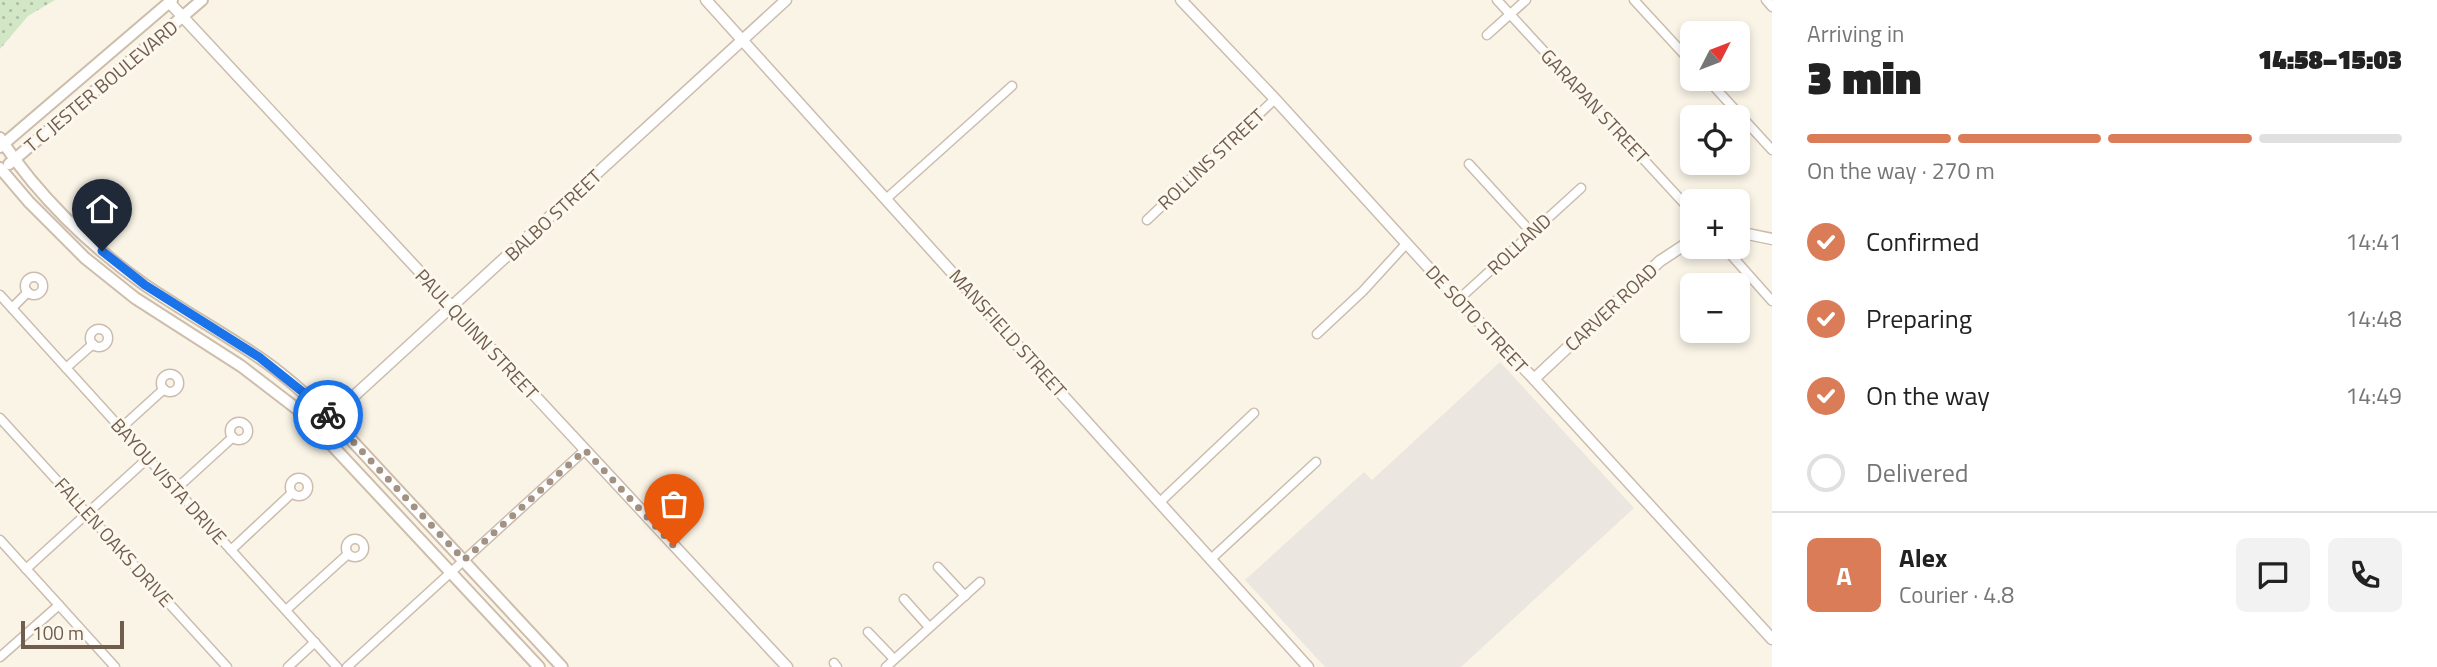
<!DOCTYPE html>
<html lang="en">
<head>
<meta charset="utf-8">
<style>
  :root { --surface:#fff; --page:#f2f2f2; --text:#222; --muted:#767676; --line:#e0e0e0; --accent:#d97c57 }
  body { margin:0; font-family:"Titillium Web",sans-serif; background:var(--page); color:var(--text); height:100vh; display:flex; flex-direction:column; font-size:26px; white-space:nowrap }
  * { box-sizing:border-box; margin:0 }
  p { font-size:23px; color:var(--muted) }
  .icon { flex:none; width:38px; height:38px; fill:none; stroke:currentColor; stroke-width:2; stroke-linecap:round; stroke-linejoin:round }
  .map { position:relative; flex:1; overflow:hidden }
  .sheet { display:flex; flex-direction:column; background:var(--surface); width:665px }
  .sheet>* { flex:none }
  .needle { width:46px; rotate:48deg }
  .controls { position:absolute; left:1680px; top:21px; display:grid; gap:14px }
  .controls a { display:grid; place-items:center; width:70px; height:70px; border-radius:10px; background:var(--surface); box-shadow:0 4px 10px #0003; font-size:35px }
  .scale { position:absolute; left:21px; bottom:18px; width:103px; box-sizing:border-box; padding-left:7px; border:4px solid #715d4d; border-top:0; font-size:19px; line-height:24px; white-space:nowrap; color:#715d4d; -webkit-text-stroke:5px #fdf8ed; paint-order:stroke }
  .pin { position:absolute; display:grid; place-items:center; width:60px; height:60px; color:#fff; margin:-72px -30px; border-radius:50% 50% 50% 0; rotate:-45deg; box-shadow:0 0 7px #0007 }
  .pin .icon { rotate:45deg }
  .courier { position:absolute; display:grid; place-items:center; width:70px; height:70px; margin:-35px; border:5px solid #1a73e8; border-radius:50%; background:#fff; color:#222; box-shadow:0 2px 9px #0007 }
  .head em { font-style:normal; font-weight:800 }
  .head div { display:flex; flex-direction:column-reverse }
  .head { display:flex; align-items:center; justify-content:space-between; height:119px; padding:0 35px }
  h1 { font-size:46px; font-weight:800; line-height:52px }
  .bar { display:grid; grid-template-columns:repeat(4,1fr); gap:10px 7px; align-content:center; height:84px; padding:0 35px }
  .bar i { height:9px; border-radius:5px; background:var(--line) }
  .bar .on { background:var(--accent) }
  .bar p { grid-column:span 4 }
  .line { display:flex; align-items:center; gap:18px; padding:0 35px; border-top:2px solid var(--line) }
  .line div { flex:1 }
  .round { display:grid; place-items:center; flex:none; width:74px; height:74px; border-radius:10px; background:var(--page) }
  ol { padding:0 35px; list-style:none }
  li { display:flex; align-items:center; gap:21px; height:77px }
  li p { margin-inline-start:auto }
  li .icon { padding:7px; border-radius:50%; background:var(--accent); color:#fff; stroke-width:4 }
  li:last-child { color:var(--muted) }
  li i { width:38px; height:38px; border:4px solid var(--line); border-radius:50% }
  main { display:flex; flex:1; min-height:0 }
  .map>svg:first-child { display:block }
</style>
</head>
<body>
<main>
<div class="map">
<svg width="1772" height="667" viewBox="0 0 1772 667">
  <defs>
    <pattern id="park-dots" width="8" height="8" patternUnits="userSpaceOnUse" patternTransform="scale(1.75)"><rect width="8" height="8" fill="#d1e7c6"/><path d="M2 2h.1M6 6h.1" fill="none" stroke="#aebea3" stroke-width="1.8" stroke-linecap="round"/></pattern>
  </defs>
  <rect width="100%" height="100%" fill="#faf4e7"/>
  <polygon fill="#ebe6e0" points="1500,362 1634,508 1461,667 1325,667 1245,580 1364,472 1372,480"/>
  <polygon fill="url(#park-dots)" points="0,0 55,0 28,16 0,49"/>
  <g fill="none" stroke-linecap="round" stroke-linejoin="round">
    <defs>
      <g id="minor">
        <polyline points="1497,0 1692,212"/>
        <polyline points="1634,0 1692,63"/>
        <polyline points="1766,0 1772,7"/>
        <polyline points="1487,35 1526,0"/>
        <polyline points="1707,79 1772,150"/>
        <polyline points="1469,164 1532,233"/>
        <polyline points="886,199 1012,86"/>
        <polyline points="1147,220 1275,99"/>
        <polyline points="1724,247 1772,301"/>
        <circle cx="34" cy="286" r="9"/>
        <polyline points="0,295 337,667"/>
        <polyline points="1458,300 1581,188"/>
        <polyline points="12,308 28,292"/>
        <circle cx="99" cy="338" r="9"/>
        <polyline points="1317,334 1363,291 1406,244"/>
        <polyline points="66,368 93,344"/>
        <circle cx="170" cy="383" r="9"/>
        <polyline points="0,418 227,667"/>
        <circle cx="239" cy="431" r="9"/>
        <polyline points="121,428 164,389"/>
        <circle cx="299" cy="487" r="9"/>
        <polyline points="176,489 233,437"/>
        <polyline points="1160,502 1254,413"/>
        <circle cx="355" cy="548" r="9"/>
        <polyline points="0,540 115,667"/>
        <polyline points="231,550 292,493"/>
        <polyline points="1211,559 1316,462"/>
        <polyline points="938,567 965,596"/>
        <polyline points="26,569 148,458"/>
        <polyline points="904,599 929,627"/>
        <polyline points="286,610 348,554"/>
        <polyline points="868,632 894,659"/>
        <polyline points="0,657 59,605"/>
        <polyline points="834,663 837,667"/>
        <polyline points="288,667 315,642"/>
        <polyline points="347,667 585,450"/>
        <polyline points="886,667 980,582"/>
      </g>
      <g id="tertiary">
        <polyline points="706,0 1308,667"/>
        <polyline points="1181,0 1275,99 1458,300 1534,379 1772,639"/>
        <polyline points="169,2 787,667"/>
        <polyline points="1738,232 1772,239"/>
        <polyline points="1534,379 1660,261 1692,240"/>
        <polyline points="318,429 786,0"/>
      </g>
      <g id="secondary">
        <path d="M0,138C37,195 90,246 145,285C182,310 221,332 257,356C284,374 307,396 331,418L562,667"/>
        <polyline points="0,147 172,0"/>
        <polyline points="9,164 202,0"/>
        <polyline points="0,168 29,202 85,258 135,298 241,366 301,412 539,667"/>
      </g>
    </defs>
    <use href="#minor" stroke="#cbbcae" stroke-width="11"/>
    <use href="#tertiary" stroke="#cbbcae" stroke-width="13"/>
    <use href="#secondary" stroke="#cebdab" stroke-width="14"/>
    <use href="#minor" stroke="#fff" stroke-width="8"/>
    <use href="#tertiary" stroke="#fff" stroke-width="10"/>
    <use href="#secondary" stroke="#fff" stroke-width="10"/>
  </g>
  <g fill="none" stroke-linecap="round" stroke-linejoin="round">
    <polyline stroke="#a19283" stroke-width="7" stroke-dasharray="0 12.6" points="328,415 464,560 585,450 674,546"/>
    <polyline stroke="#1a73e8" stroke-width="9" points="102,251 145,285 259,357 304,393 328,415"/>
  </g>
  <g text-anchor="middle" stroke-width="6" stroke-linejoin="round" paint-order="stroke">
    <g font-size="19" fill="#715d4d" stroke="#fdf8ed">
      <text transform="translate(101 86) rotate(-40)" y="7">T C JESTER BOULEVARD</text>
      <text transform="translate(1595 106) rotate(47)" y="7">GARAPAN STREET</text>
      <text transform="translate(1211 159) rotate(-43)" y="7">ROLLINS STREET</text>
      <text transform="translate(553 215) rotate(-43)" y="7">BALBO STREET</text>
      <text transform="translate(1519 244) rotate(-43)" y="7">ROLLAND</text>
      <text transform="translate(1611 307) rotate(-43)" y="7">CARVER ROAD</text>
      <text transform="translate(1477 319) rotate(47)" y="7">DE SOTO STREET</text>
      <text transform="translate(1008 333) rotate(48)" y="7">MANSFIELD STREET</text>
      <text transform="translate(477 334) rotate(47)" y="7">PAUL QUINN STREET</text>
      <text transform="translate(169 481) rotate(48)" y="7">BAYOU VISTA DRIVE</text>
      <text transform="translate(114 542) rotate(48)" y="7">FALLEN OAKS DRIVE</text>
    </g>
  </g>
</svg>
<div class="controls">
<a><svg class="needle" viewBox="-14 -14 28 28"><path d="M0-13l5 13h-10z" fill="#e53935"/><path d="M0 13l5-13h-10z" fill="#767676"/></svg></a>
<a><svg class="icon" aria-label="locate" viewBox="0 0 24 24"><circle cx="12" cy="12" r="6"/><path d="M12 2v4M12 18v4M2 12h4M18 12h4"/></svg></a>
<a>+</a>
<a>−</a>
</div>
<div class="scale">100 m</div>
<div class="pin" style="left:674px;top:546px;background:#ea580c"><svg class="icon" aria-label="bag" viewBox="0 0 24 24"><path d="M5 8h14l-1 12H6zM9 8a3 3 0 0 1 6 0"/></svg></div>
<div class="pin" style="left:102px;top:251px;background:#1f2937"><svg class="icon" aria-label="home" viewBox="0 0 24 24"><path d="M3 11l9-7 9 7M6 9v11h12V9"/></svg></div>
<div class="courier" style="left:328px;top:415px"><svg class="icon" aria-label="bike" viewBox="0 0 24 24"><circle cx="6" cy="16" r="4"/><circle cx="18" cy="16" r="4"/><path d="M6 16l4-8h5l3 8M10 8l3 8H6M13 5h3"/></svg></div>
</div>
<section class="sheet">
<div class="head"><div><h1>3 min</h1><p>Arriving in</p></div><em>14:58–15:03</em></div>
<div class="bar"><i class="on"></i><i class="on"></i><i class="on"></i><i></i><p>On the way · 270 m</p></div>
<ol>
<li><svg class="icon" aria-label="check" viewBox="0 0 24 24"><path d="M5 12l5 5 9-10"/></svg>Confirmed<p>14:41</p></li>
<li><svg class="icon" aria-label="check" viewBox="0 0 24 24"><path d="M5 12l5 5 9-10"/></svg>Preparing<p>14:48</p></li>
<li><svg class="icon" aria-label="check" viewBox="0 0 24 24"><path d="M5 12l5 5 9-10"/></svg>On the way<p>14:49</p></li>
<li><i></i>Delivered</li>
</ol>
<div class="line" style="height:126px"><b class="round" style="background:var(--accent);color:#fff">A</b><div><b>Alex</b><p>Courier · 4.8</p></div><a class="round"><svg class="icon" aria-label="chat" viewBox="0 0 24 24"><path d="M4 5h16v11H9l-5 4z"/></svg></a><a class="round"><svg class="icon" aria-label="phone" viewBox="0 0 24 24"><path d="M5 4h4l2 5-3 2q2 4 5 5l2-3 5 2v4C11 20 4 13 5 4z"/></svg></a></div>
</section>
</main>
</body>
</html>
